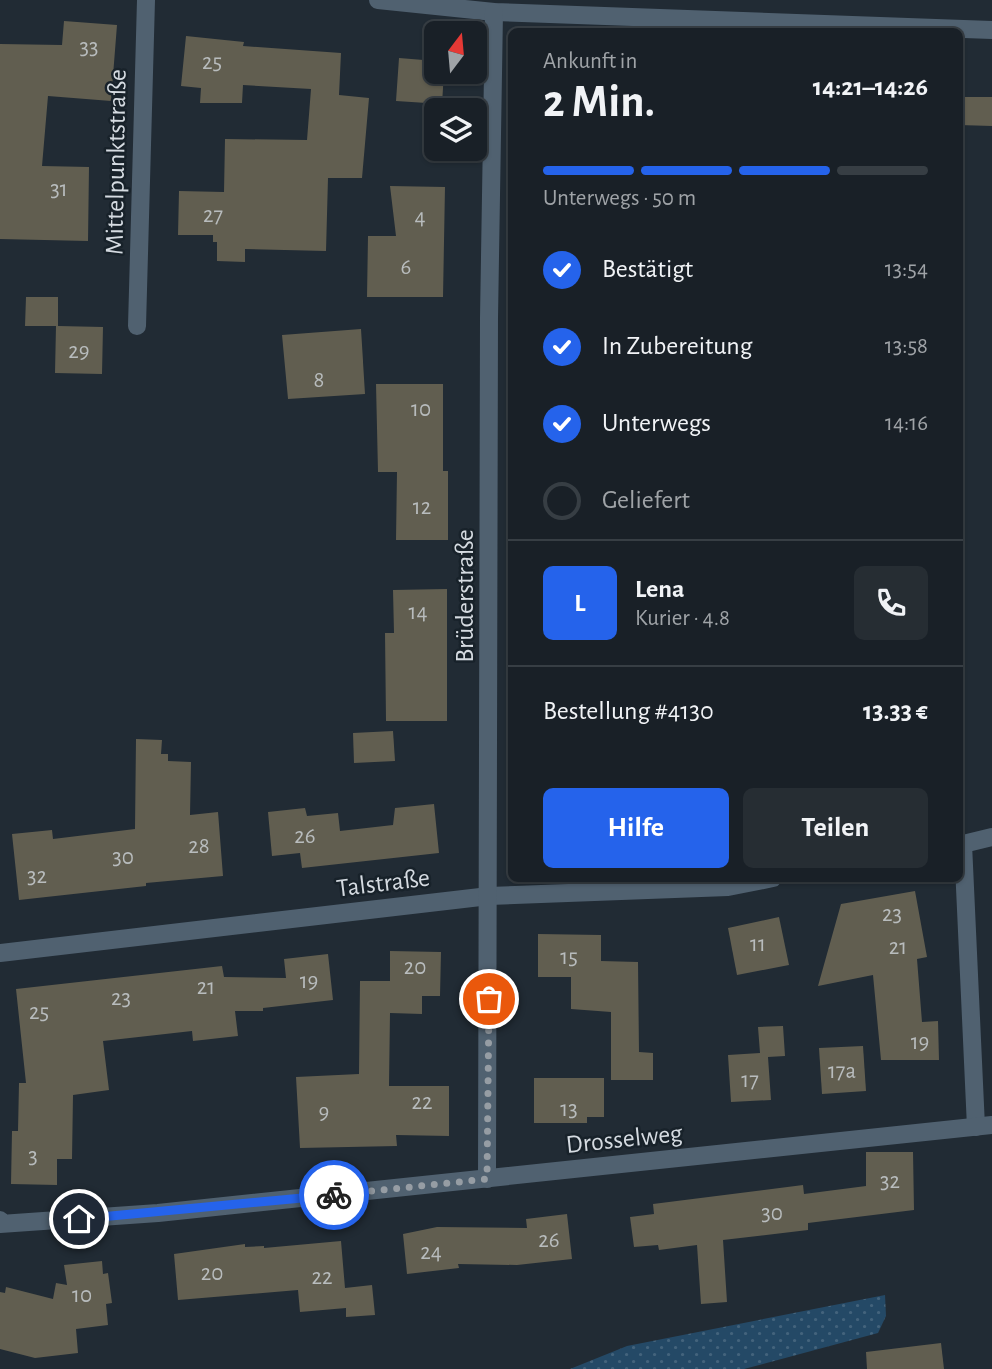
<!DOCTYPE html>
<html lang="de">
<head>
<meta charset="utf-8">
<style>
  :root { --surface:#192027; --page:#262d33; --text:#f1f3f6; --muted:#9fa3a7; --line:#373e44; --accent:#2563eb }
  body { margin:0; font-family:"Alegreya Sans",sans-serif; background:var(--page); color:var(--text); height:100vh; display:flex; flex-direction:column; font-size:26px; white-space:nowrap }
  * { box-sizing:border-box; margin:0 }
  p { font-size:23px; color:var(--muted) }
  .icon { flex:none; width:38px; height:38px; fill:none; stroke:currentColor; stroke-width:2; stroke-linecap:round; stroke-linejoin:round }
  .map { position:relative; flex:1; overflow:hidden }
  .panel { position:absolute; left:508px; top:28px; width:455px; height:854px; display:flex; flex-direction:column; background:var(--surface); border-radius:10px; box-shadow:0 2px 5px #0004,0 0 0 2px var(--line) }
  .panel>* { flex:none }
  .needle { width:46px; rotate:16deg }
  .tools { position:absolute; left:424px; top:21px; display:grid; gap:14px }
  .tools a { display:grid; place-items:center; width:63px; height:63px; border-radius:10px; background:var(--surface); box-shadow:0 2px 5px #0004,0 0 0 2px var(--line); font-size:35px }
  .pin { position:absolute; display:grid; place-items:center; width:60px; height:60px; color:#fff; margin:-30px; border:4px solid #fff; border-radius:50%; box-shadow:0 2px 7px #0007 }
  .courier { position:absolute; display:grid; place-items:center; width:70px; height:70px; margin:-35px; border:5px solid #2563eb; border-radius:50%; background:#fff; color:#222; box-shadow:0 2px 9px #0007 }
  .head em { font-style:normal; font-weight:700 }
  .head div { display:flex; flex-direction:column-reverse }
  .head { display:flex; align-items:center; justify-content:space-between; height:119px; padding:0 35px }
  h1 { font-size:46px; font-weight:700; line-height:52px }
  .bar { display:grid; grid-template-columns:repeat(4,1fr); gap:10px 7px; align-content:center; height:84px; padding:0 35px }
  .bar i { height:9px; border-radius:5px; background:var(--line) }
  .bar .current { background:var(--accent) }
  .bar p { grid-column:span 4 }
  .line { display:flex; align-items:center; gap:18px; padding:0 35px; border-top:2px solid var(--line) }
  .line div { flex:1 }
  .round { display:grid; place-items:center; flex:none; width:74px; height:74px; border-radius:10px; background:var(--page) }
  ol { padding:0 35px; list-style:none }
  li { display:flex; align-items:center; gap:21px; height:77px }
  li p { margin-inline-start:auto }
  li .icon { padding:7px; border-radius:50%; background:var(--accent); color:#fff; stroke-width:4 }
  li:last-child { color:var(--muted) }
  li i { width:38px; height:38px; border:4px solid var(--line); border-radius:50% }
  .action { display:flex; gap:14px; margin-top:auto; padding:14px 35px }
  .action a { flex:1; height:80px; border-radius:10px; background:var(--accent); color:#fff; font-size:28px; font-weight:700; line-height:80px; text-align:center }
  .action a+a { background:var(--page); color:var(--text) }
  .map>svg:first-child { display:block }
</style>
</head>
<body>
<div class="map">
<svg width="992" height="1369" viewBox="0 0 992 1369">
  <defs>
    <pattern id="grass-dots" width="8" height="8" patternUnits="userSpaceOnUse" patternTransform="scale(1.75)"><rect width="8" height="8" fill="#244966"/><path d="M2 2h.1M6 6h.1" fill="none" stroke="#43637c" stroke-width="1.8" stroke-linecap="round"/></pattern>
  </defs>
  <rect width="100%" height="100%" fill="#212b34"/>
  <polygon fill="url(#grass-dots)" points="885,1295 886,1316 878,1333 744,1369 570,1369 627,1346"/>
  <g fill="#615e50">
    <polygon points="64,21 117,25 111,101 48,96 42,166 89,167 88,241 0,239 0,44 62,45"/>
    <polygon points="186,36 244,42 243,46 341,53 339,95 369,98 362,178 328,178 326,251 245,249 245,262 217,261 217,242 213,242 213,235 178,235 179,191 224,192 225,139 307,140 311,89 243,85 242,103 200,103 201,88 181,86"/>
    <polygon points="399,58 436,61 436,72 444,72 442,104 396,101"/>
    <polygon points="959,97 992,97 992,126 959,125"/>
    <polygon points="390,186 445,187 443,297 367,297 368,236 396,236"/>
    <polygon points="26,297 58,297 58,326 103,327 102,374 55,373 56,326 25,326"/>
    <polygon points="361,329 365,394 288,399 282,335"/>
    <polygon points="376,384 443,384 443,471 448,471 448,540 396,540 397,472 378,472"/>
    <polygon points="447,589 447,721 386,721 385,633 394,633 393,590"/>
    <polygon points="393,731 395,761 354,763 353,733"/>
    <polygon points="136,739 162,740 161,754 168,754 168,761 191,762 190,815 218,812 223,876 146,883 146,886 19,900 12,834 52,830 53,839 135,829"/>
    <polygon points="434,804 439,853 302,868 300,853 272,856 268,812 305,808 307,816 338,813 340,831 393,825 395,808"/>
    <polygon points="915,891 927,957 917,959 922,1022 938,1021 939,1060 881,1060 873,975 818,986 841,904"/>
    <polygon points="779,917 789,965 737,975 728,928"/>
    <polygon points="538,934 601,935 601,961 638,962 639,1052 653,1053 653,1080 611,1080 611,1012 571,1009 571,977 538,977"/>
    <polygon points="390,951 441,952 440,996 422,996 422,1014 390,1013 389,1086 449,1086 449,1136 396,1135 397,1146 300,1148 296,1077 359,1074 360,981 390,981"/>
    <polygon points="328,954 333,1000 263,1008 263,1011 235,1011 238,1036 193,1041 192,1031 103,1041 109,1090 73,1095 72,1159 57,1159 57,1185 11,1184 12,1131 18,1131 19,1083 26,1083 16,989 222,966 224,977 286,978 284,959"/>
    <polygon points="783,1026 785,1056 768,1057 771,1100 731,1102 728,1055 760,1053 758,1027"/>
    <polygon points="863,1046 866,1091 822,1094 819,1048"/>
    <polygon points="534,1078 604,1078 604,1117 587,1117 587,1123 534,1123"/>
    <polygon points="866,1152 913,1152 914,1210 808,1223 808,1230 723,1240 727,1302 701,1304 697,1245 659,1250 658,1245 634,1247 630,1217 654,1214 653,1204 803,1185 804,1194 866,1186"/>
    <polygon points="567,1214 572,1259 517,1265 458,1264 459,1268 407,1274 403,1234 437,1227 527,1228 526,1219"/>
    <polygon points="341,1241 345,1288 372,1285 375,1315 346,1317 346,1308 300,1312 298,1290 178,1300 174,1254 245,1244 245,1247 264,1246 264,1248"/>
    <polygon points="102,1261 103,1274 108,1273 112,1303 106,1304 108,1325 76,1329 78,1353 35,1358 0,1349 0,1292 5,1293 6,1287 53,1299 56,1283 67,1285 64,1265"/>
    <polygon points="941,1343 944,1369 867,1369 866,1352"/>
  </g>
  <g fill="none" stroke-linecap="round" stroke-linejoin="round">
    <g stroke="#506170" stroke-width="18">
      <polyline points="378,0 494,12 992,30"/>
      <polyline points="137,326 146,0"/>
      <polyline points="963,844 976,1127"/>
      <polyline points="959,845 992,837"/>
      <polyline points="0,953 489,896 728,887 773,878"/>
      <polyline points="487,1179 489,318 494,12"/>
      <polyline points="0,1220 0,1224 158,1213 992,1125"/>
    </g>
  </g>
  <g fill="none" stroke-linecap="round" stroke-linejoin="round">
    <polyline stroke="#969da4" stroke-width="7" stroke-dasharray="0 12.6" points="334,1195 487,1179 489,999"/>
    <polyline stroke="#2563eb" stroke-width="9" points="79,1219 334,1195"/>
  </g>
  <g text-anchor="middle" stroke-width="5" stroke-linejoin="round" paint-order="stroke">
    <g font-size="23" fill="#b8bcbd">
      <text x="89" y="54">33</text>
      <text x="212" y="69">25</text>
      <text x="59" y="196">31</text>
      <text x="213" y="222">27</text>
      <text x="420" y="224">4</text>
      <text x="406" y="274">6</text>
      <text x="79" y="358">29</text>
      <text x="319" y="387">8</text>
      <text x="421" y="416">10</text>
      <text x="422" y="514">12</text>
      <text x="418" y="619">14</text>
      <text x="305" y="843">26</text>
      <text x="199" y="853">28</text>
      <text x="123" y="864">30</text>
      <text x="37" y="883">32</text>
      <text x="892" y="921">23</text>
      <text x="758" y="951">11</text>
      <text x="898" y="954">21</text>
      <text x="569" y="964">15</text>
      <text x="415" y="974">20</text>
      <text x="309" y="988">19</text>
      <text x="206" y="994">21</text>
      <text x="121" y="1005">23</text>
      <text x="39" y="1019">25</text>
      <text x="920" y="1049">19</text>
      <text x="842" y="1078">17a</text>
      <text x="750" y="1087">17</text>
      <text x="422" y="1109">22</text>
      <text x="569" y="1116">13</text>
      <text x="324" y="1119">9</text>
      <text x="33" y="1163">3</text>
      <text x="890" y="1188">32</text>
      <text x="772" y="1220">30</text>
      <text x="549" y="1247">26</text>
      <text x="431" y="1259">24</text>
      <text x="212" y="1280">20</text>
      <text x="322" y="1284">22</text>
      <text x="82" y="1302">10</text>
    </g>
    <g font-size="26" fill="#d5dbe1" stroke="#18222a">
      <text transform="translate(115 162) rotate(-89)" y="9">Mittelpunktstraße</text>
      <text transform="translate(464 596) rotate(-90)" y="9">Brüderstraße</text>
      <text transform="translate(383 882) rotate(-7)" y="9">Talstraße</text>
      <text transform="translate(624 1138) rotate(-6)" y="9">Drosselweg</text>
    </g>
  </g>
</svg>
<div class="tools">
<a><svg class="needle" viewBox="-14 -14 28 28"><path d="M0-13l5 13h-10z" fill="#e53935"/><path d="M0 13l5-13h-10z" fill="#9fa3a7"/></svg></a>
<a><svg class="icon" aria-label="layers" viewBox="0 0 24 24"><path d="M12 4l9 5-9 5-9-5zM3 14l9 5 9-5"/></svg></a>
</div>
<div class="pin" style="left:489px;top:999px;background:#ea580c"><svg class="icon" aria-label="bag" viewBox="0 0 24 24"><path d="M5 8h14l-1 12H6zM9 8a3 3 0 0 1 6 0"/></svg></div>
<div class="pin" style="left:79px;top:1219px;background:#1f2937"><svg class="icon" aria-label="home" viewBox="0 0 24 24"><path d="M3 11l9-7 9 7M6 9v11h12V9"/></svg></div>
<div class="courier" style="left:334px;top:1195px"><svg class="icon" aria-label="bike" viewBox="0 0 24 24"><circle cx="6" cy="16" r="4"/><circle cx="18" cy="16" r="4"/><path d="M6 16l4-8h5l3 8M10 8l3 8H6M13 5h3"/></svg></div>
<section class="panel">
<div class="head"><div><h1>2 Min.</h1><p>Ankunft in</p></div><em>14:21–14:26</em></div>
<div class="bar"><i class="current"></i><i class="current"></i><i class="current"></i><i></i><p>Unterwegs · 50 m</p></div>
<ol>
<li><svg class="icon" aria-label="check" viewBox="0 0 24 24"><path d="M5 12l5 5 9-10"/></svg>Bestätigt<p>13:54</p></li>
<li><svg class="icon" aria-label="check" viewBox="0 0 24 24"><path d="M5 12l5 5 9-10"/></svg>In Zubereitung<p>13:58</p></li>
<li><svg class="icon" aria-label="check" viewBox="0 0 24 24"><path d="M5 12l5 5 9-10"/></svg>Unterwegs<p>14:16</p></li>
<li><i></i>Geliefert</li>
</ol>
<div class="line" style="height:126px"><b class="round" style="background:var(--accent);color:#fff">L</b><div><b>Lena</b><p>Kurier · 4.8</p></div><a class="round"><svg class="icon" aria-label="phone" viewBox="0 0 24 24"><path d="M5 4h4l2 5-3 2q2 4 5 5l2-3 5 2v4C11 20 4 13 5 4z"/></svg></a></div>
<div class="line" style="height:91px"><div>Bestellung #4130</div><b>13.33 €</b></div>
<div class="action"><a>Hilfe</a><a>Teilen</a></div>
</section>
</div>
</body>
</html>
